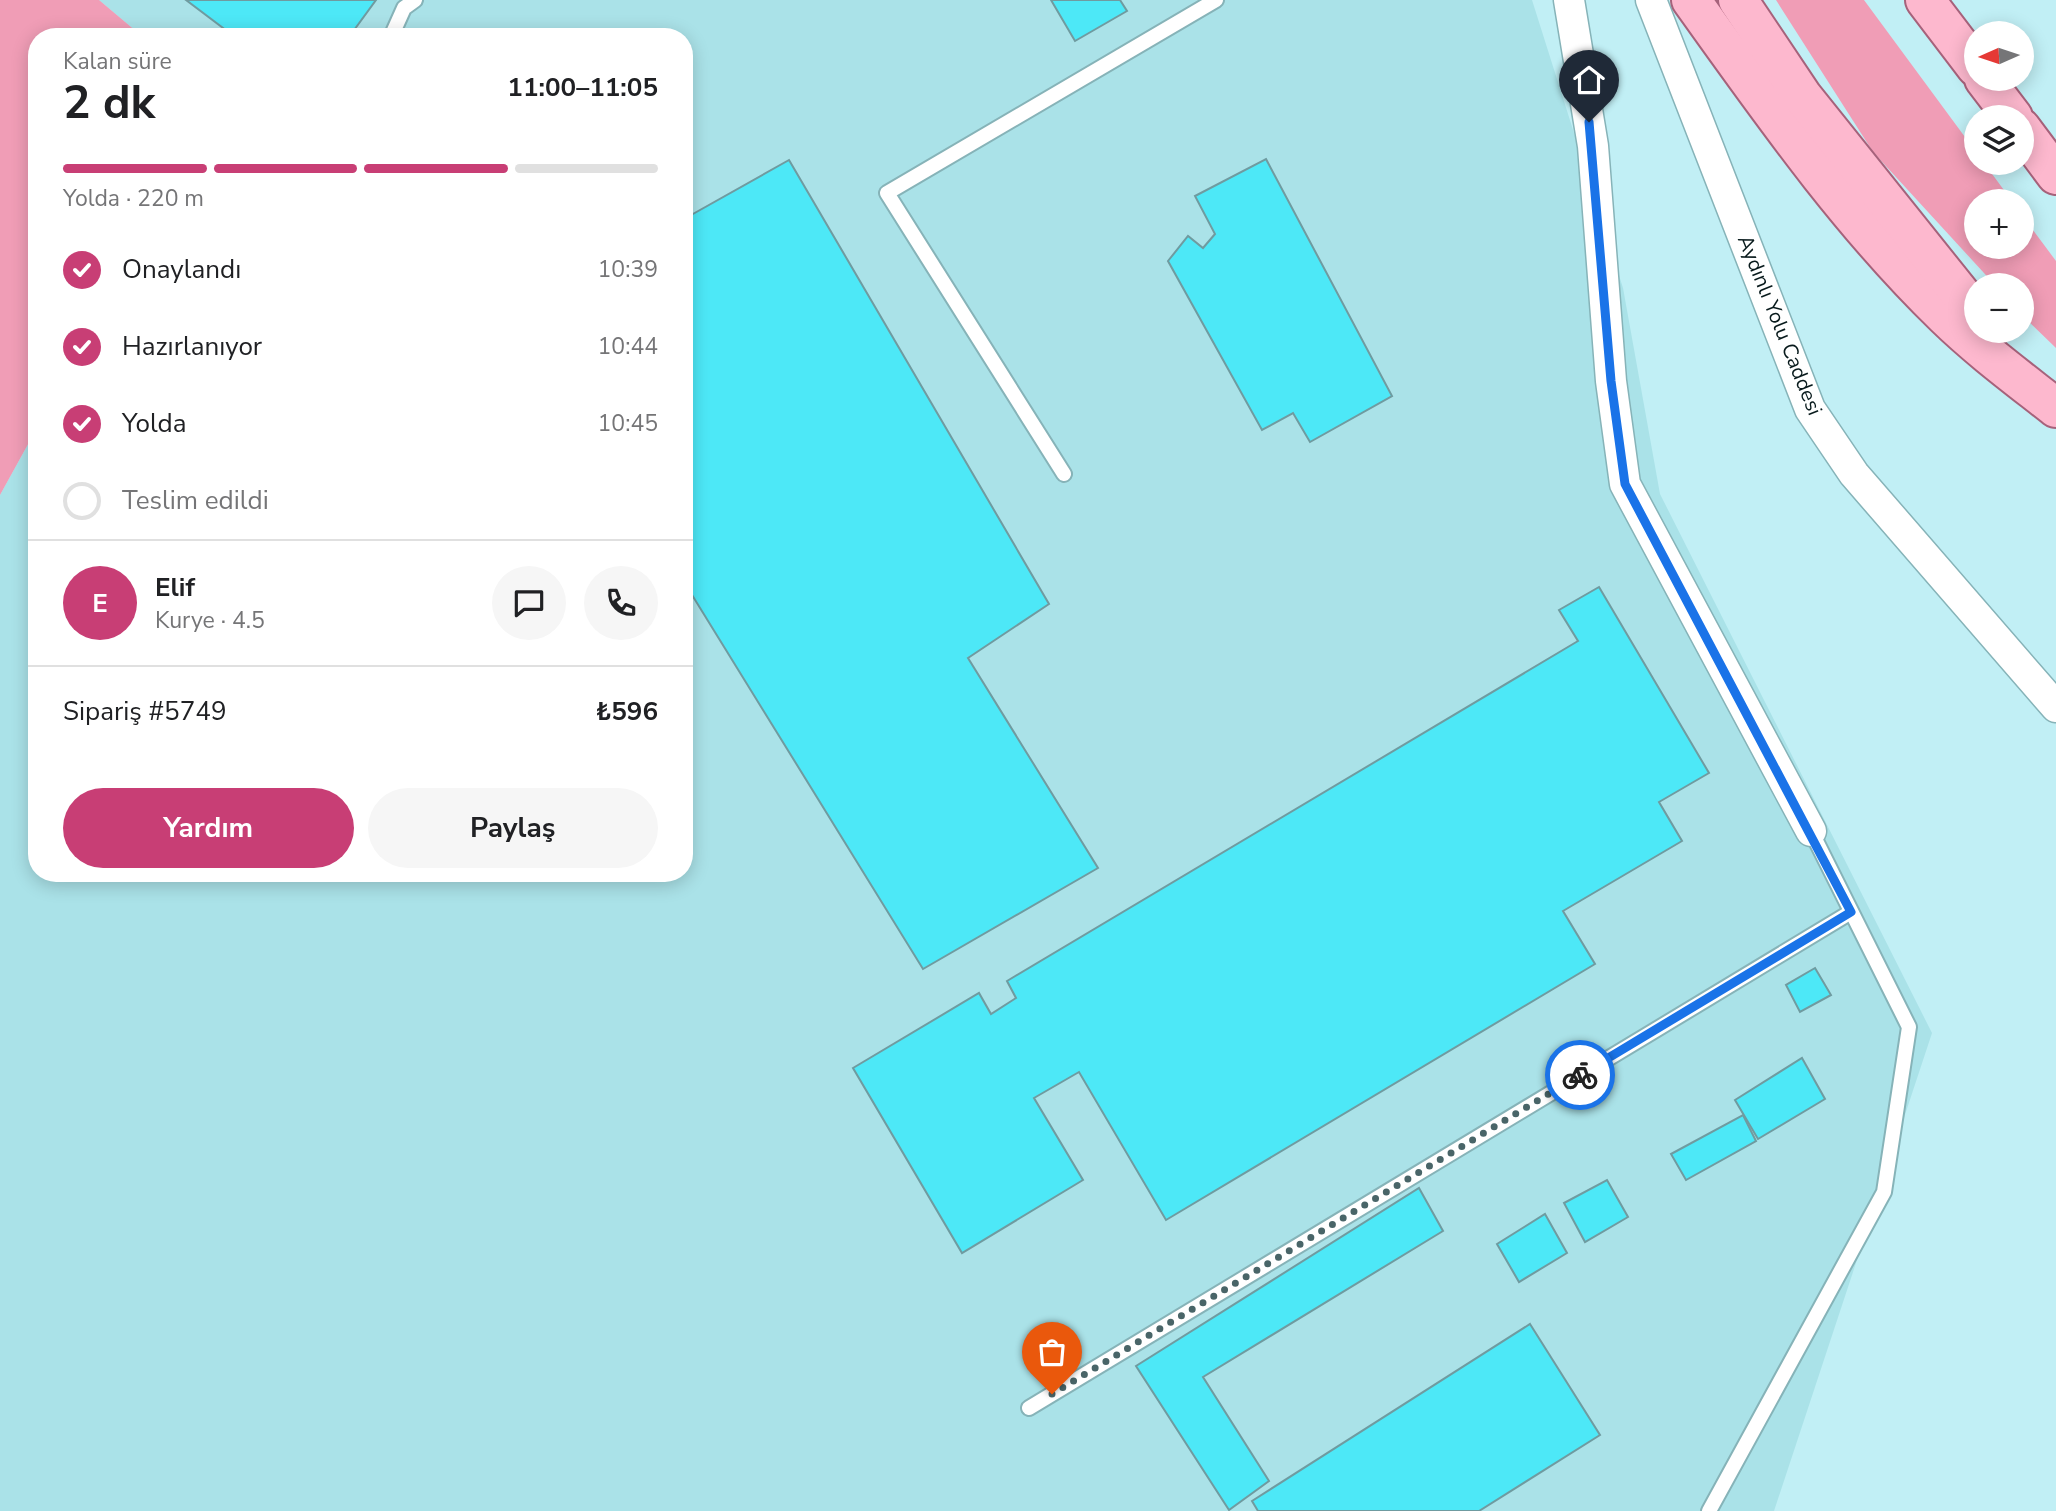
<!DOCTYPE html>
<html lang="tr">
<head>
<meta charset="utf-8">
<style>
  :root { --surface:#fff; --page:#f6f6f6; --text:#202124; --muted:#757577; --line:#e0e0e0; --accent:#c83e75 }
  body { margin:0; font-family:"Nunito Sans",sans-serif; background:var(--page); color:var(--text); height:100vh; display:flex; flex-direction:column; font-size:26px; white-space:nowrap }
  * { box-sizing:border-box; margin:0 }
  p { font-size:23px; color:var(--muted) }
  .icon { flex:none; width:38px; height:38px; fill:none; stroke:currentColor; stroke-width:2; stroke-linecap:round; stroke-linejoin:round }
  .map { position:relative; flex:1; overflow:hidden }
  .sheet { position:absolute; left:28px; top:28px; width:665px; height:854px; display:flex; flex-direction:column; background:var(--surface); border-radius:28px; box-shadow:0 4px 18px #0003 }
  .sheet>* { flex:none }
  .needle { width:46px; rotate:267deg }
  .buttons { position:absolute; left:1964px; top:21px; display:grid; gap:14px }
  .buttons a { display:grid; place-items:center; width:70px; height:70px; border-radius:50%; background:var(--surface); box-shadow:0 4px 18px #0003; font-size:35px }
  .pin { position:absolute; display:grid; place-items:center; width:60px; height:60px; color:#fff; margin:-72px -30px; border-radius:50% 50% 50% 0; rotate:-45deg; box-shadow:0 0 7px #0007 }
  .pin .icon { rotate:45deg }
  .courier { position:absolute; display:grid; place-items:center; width:70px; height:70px; margin:-35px; border:5px solid #1a73e8; border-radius:50%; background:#fff; color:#222; box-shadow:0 2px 9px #0007 }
  .headline em { font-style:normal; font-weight:700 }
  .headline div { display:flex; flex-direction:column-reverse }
  .headline { display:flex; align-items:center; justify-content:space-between; height:119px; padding:0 35px }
  h1 { font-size:46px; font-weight:700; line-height:52px }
  .bar { display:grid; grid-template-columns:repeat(4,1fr); gap:10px 7px; align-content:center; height:84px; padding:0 35px }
  .bar i { height:9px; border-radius:5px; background:var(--line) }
  .bar .on { background:var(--accent) }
  .bar p { grid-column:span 4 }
  .line { display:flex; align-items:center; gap:18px; padding:0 35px; border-top:2px solid var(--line) }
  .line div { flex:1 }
  .round { display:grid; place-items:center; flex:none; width:74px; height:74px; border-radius:37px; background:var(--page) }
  ol { padding:0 35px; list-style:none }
  li { display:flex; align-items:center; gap:21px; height:77px }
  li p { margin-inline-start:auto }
  li .icon { padding:7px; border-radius:50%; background:var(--accent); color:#fff; stroke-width:4 }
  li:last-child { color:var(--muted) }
  li i { width:38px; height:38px; border:4px solid var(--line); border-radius:50% }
  .action { display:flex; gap:14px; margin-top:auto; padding:14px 35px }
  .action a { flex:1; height:80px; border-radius:42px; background:var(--accent); color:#fff; font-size:28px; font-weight:700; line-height:80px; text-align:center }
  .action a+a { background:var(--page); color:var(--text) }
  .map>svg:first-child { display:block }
</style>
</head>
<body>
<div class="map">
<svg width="2056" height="1511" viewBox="0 0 2056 1511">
  <rect width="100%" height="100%" fill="#c1eff5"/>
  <polygon fill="#aae2e8" points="99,0 1532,0 1623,288 1660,494 1932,1033 1774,1511 0,1511 0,495 37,428 37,873 684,873 684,37 143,37"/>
  <g fill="#f09db6">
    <polygon points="0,0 99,0 143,37 37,37 37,428 0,495"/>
    <polygon points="1776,0 1864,0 1976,152 1976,163 1984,163 2012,201 1976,201 1976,247 2021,247 2021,214 2056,261 2056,348 2021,314 2021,285 1995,285 1873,152"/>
  </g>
  <g fill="#4de8f7" stroke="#6f9ba0" stroke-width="2">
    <polygon points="186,0 376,0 349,37 235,37"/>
    <polygon points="1051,0 1120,0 1127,11 1075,41"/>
    <polygon points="1266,159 1392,396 1310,442 1293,413 1262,430 1168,261 1188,236 1203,248 1215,234 1195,196"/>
    <polygon points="789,160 1049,604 968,658 1098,868 923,969 684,582 684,219"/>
    <polygon points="1599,587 1709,773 1659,802 1682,841 1563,911 1595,964 1166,1220 1079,1072 1034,1098 1083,1180 962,1253 853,1068 979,993 991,1014 1016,998 1007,981 1578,641 1559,610"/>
    <polygon points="1815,968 1831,995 1800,1012 1786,985"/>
    <polygon points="1802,1058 1825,1099 1758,1139 1735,1100"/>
    <polygon points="1743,1115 1756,1141 1686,1180 1671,1154"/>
    <polygon points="1607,1180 1628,1217 1585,1242 1564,1203"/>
    <polygon points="1419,1188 1443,1231 1203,1377 1269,1481 1229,1510 1136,1366"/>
    <polygon points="1545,1214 1567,1253 1519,1282 1497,1244"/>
    <polygon points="1530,1324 1600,1435 1479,1511 1258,1511 1252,1501"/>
  </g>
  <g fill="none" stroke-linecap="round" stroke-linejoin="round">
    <defs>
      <g id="service">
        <polyline points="391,37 404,8 415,0"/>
        <polyline points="1064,474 887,193 1216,0"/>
        <polyline points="1029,1408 1851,912"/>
        <polyline points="1709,1511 1884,1192 1909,1027 1811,831"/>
      </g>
      <g id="minor">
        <polyline points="1569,0 1593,146 1611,381 1625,484 1811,831"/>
        <polyline points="1651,0 1810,409 1854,474 2056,707"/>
      </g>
      <g id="primary">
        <path d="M1691,0C1770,110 1847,221 1945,316C1980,350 2018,378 2056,408"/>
        <polyline points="1738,0 1803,97 1976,313"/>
        <polyline points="1925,0 1976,67"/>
        <polyline points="1984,79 2013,117"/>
        <polyline points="2021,128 2056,175"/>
      </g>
    </defs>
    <use href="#service" stroke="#86b3b8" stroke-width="18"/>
    <use href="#minor" stroke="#86b3b8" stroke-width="33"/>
    <use href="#primary" stroke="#a6627b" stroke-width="42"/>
    <use href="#service" stroke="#fff" stroke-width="14"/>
    <use href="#minor" stroke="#fff" stroke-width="30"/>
    <use href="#primary" stroke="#fdb8ce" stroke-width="38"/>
  </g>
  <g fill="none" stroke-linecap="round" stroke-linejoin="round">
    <polyline stroke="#496568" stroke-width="7" stroke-dasharray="0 12.6" points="1052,1394 1580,1075"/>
    <polyline stroke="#1a73e8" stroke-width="9" points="1580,1075 1851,912 1625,484 1611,381 1589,122"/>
  </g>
  <g text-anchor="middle" stroke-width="6" stroke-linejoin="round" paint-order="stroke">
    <g font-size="21" fill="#081a1c" stroke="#fff">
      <text transform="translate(1780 325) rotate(68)" y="7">Aydınlı Yolu Caddesi</text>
    </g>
  </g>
</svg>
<div class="buttons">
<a><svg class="needle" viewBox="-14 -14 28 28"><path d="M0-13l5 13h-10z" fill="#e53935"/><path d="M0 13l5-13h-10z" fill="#757577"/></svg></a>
<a><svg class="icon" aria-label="layers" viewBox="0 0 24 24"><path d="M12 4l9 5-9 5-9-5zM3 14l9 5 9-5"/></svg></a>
<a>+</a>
<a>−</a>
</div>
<div class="pin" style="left:1052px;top:1394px;background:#ea580c"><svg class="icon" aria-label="bag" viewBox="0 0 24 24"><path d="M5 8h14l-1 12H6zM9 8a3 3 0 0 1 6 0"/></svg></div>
<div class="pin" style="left:1589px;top:122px;background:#1f2937"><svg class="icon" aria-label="home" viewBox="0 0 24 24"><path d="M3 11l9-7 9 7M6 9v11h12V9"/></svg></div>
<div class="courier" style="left:1580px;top:1075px"><svg class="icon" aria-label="bike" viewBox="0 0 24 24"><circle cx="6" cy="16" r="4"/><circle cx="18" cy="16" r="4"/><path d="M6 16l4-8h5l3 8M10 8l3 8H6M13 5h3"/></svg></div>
<section class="sheet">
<div class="headline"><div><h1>2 dk</h1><p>Kalan süre</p></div><em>11:00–11:05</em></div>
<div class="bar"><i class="on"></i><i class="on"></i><i class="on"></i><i></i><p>Yolda · 220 m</p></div>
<ol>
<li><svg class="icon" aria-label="check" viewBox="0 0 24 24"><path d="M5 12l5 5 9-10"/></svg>Onaylandı<p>10:39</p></li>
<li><svg class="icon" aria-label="check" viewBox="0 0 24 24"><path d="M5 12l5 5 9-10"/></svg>Hazırlanıyor<p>10:44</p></li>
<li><svg class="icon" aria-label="check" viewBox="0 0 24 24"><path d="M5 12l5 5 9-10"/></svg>Yolda<p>10:45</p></li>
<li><i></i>Teslim edildi</li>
</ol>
<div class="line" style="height:126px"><b class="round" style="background:var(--accent);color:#fff">E</b><div><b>Elif</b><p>Kurye · 4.5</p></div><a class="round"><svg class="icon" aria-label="chat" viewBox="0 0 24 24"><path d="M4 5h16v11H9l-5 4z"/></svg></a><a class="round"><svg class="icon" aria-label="phone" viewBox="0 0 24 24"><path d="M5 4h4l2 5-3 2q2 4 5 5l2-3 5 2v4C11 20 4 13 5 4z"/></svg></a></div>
<div class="line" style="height:91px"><div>Sipariş #5749</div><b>₺596</b></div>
<div class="action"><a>Yardım</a><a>Paylaş</a></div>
</section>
</div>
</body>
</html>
